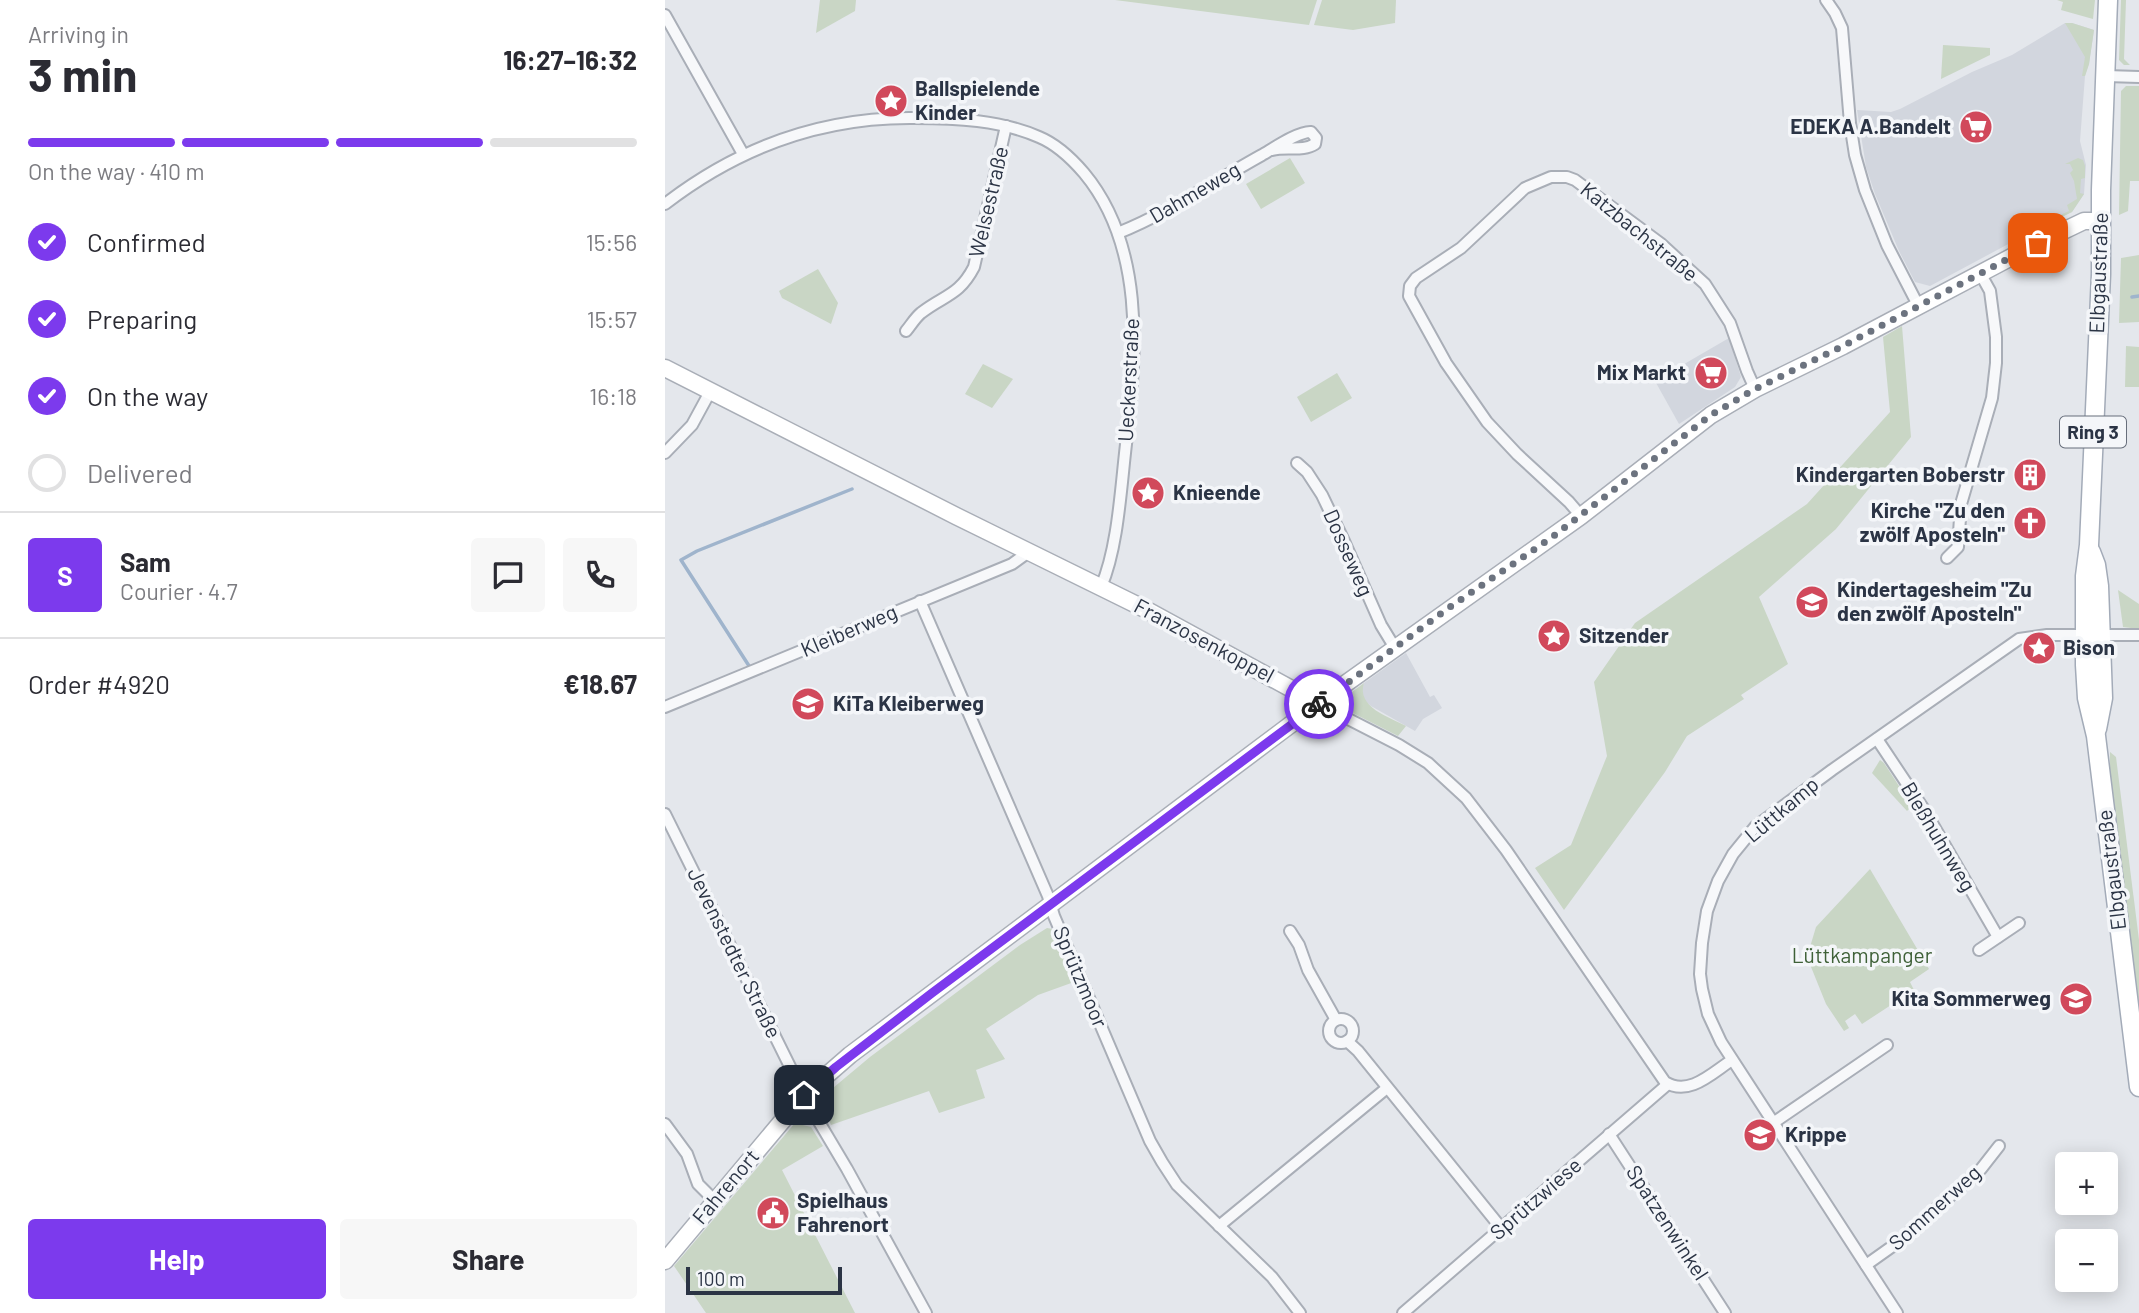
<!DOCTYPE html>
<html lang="en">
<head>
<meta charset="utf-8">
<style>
  :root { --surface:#fff; --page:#f7f7f7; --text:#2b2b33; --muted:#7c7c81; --line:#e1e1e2; --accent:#7c3aed }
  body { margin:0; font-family:Barlow,sans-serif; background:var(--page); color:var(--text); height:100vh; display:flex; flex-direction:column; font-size:26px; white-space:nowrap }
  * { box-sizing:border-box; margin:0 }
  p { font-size:23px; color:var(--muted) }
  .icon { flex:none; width:38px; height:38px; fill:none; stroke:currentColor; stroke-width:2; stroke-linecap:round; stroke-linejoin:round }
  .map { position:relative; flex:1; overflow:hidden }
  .panel { display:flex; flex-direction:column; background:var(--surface); width:665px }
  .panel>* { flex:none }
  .buttons { position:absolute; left:1390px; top:1152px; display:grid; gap:14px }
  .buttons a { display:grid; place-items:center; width:63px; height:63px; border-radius:7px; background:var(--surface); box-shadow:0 4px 18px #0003; font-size:35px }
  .scale { position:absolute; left:21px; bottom:18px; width:156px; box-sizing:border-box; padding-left:7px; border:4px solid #2b3445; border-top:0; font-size:19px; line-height:24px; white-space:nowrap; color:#2b3445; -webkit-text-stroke:5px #f4f6f9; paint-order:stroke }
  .pin { position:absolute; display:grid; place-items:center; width:60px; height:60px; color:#fff; margin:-30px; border-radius:14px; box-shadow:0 4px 10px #0006 }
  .courier { position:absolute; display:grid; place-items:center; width:70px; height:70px; margin:-35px; border:5px solid #7c3aed; border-radius:50%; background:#fff; color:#222; box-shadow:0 2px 9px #0007 }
  .summary em { font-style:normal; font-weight:700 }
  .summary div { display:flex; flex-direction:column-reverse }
  .summary { display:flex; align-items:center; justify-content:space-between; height:119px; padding:0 28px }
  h1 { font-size:46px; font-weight:700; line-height:52px }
  .bar { display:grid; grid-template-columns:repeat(4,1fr); gap:10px 7px; align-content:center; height:84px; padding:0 28px }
  .bar i { height:9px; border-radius:5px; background:var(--line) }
  .bar .on { background:var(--accent) }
  .bar p { grid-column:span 4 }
  .line { display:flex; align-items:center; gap:18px; padding:0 28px; border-top:2px solid var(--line) }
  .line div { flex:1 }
  .round { display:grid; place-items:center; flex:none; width:74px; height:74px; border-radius:7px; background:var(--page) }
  ol { padding:0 28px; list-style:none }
  li { display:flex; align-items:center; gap:21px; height:77px }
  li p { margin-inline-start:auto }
  li .icon { padding:7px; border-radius:50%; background:var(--accent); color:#fff; stroke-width:4 }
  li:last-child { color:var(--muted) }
  li i { width:38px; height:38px; border:4px solid var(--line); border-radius:50% }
  .button { display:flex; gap:14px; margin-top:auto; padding:14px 28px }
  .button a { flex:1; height:80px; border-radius:7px; background:var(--accent); color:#fff; font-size:28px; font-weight:700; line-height:80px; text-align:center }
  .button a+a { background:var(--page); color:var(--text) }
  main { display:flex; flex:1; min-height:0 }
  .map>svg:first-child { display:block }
</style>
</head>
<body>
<main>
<section class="panel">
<div class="summary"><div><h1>3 min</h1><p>Arriving in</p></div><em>16:27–16:32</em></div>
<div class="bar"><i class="on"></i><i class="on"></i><i class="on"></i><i></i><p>On the way · 410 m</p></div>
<ol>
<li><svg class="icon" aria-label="check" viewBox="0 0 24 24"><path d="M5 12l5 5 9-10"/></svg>Confirmed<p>15:56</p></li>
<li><svg class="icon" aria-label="check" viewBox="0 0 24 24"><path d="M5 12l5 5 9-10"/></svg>Preparing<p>15:57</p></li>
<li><svg class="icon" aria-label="check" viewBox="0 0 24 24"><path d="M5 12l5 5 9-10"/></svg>On the way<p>16:18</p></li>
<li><i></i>Delivered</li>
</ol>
<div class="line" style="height:126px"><b class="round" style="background:var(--accent);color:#fff">S</b><div><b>Sam</b><p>Courier · 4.7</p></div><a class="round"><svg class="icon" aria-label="chat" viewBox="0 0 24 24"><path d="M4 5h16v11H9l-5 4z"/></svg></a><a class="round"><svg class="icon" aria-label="phone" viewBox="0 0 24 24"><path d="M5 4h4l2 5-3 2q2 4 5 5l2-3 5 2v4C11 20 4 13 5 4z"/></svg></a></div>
<div class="line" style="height:91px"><div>Order #4920</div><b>€18.67</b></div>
<div class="button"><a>Help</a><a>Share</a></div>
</section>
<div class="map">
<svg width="1474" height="1313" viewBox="0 0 1474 1313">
  <rect width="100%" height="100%" fill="#e4e7ec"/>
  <g fill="#d2d6de">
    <polygon points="1400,23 1407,23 1429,30 1424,64 1420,76 1415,141 1421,165 1419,194 1407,212 1362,234 1265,286 1250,282 1234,251 1210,194 1201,167 1192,110 1226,112 1235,109 1307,72 1347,55"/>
    <polygon points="1064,338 1076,377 1070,387 1014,424 990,381"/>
    <polygon points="741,653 765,697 769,695 777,708 758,719 750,731 706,706 699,700 696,691 699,683"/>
  </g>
  <g fill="#c9d6c5">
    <polygon points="155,0 191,0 190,11 151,33"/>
    <polygon points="450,0 652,0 644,25"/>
    <polygon points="657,0 731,0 730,23 688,30 649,25"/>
    <polygon points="1392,0 1430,0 1428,19 1396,10 1398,2"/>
    <polygon points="1456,0 1461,0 1459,59 1465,65 1459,65 1454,60"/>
    <polygon points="1400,23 1407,23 1429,30 1424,64 1420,76 1417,76 1420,57"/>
    <polygon points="1278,45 1325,48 1325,55 1276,79"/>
    <polygon points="1461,86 1474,86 1474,181 1465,181 1463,211 1454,215 1456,91"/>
    <polygon points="625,158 640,183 596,209 581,184"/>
    <polygon points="1413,158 1418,160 1420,166 1420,178 1416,179 1415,193 1419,194 1407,212 1372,229 1371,226 1404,211 1402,205 1412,199 1409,181 1405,173 1408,170 1405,164 1400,164"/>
    <polygon points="1474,255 1474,322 1454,323 1456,258"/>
    <polygon points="153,269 173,303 166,324 117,298 114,291"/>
    <polygon points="1237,326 1246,437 1171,529 1094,597 1123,664 1076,695 1079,699 1022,736 1000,772 899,910 870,868 906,845 942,756 929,682 970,623 1142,504 1225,412 1218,337"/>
    <polygon points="1461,346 1474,347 1474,387 1460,387"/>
    <polygon points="318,364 348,379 327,408 300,394"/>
    <polygon points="672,373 687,398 646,422 632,397"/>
    <polygon points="1453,590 1474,604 1474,629 1458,627"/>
    <path d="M699,683C691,707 724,717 741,726L733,736L684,711L683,695Z"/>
    <polygon points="1445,752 1451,757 1474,940 1474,1029 1444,805"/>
    <polygon points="1215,760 1219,763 1247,806 1242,811 1207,773"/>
    <polygon points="1205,869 1264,969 1245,982 1249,990 1197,1024 1190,1014 1180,1021 1184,1028 1179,1031 1161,1004 1142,957 1151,927"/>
    <polygon points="382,928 388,929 409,982 373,995 321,1029 340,1059 311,1070 320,1098 274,1113 264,1091 166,1125 158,1105 162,1093 205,1057 355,945"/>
    <polygon points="130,1123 146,1127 158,1146 117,1170 190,1313 41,1313 9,1266"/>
  </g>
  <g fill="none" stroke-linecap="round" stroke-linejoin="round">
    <g stroke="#9fb4cc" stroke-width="3.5">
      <polyline points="1467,297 1474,296"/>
      <polyline points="86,669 16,560 32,551 187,489"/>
    </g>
    <defs>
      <g id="street">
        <polyline points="1161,0 1170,13 1177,28 1185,123 1190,155 1200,190 1222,245 1253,305"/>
        <polyline points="0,15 78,154"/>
        <polyline points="1441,76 1474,77"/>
        <path d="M0,204C74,147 155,117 249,118C291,118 335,120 374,137C391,144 407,159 419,173C479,245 472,349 462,436C456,482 454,545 436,587"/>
        <path d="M453,233C503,213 550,181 597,155C609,148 634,131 646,132L651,138L650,144C638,152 621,146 607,150"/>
        <path d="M241,331C246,325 250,318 256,313C279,295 294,296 309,267L341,126"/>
        <polyline points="0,453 27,425 46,390"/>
        <polyline points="632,463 642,472 657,495 679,541 716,625 730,648"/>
        <polyline points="916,516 904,502 852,454 822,422 781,363 744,296 745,286 751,278 796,248 860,188 886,177 902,177 910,180 995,243 1040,284 1065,323 1082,371 1090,389"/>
        <polyline points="1282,558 1293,547 1296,504 1327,398 1331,363 1331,337 1325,291 1315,273"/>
        <polyline points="255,601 383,896 389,916 485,1141 497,1162 512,1185 607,1277 635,1313"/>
        <path d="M654,704L734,745L763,763L801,798L841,850L1000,1082C1024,1097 1047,1073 1067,1060"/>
        <polyline points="0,707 347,564 365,551"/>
        <polyline points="1212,739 1260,811 1333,937"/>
        <polyline points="0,814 144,1105 182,1169 261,1313"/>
        <polyline points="625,931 634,945 643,970 671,1020"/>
        <polyline points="1314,950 1354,923"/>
        <circle cx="676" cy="1031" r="12"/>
        <polyline points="682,1041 693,1051 837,1229"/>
        <polyline points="1108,1123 1222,1045"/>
        <polyline points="0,1124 22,1154 33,1184 50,1201"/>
        <polyline points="944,1134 1060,1313"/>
        <polyline points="554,1226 722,1088"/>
        <polyline points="1201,1265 1232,1243 1316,1169 1334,1146"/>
        <polyline points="738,1313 1003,1084"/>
        <polyline points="1232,1313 1056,1042 1043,1014 1037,989 1035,974 1037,943 1042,911 1053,881 1068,854 1090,827 1167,770 1354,639 1382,635 1474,635"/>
      </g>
      <g id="secondary">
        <polyline points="0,368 291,516 480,609 654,704"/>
        <polyline points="0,1261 139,1095 185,1055 673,689 916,516 1046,415 1090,389 1178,346 1373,243 1419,221 1436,221"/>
      </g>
      <g id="primary">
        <polyline points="1443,0 1436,190 1436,274 1424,545 1420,576 1420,665 1422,698 1431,736 1474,1087"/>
        <polyline points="1426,552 1431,565 1434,586 1438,698 1432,729"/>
      </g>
    </defs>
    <use href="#street" stroke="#a9aeb7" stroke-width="14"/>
    <use href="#secondary" stroke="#a9aeb7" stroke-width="19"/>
    <use href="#primary" stroke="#a3abb8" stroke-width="21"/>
    <use href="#street" stroke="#f7f8fa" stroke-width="10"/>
    <use href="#secondary" stroke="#fff" stroke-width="16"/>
    <use href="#primary" stroke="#fff" stroke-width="18"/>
  </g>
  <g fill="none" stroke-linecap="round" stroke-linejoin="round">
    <polyline stroke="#6c737f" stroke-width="7" stroke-dasharray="0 12.6" points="654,704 782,609 886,538 1046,415 1090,389 1178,346 1373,243"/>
    <polyline stroke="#7c3aed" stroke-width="9" points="139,1095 171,1067 267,993 654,704"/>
  </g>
  <defs>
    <symbol id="sight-disc" viewBox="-11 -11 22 22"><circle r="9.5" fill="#d1495b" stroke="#f4f6f9"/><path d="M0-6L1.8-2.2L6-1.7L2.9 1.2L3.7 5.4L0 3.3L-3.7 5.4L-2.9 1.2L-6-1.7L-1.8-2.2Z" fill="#fff"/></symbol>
    <symbol id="supermarket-disc" viewBox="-11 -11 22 22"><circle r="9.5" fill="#d1495b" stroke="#f4f6f9"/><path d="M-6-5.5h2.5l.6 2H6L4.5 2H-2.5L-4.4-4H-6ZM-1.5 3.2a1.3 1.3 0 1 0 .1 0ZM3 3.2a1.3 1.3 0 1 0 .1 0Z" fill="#fff"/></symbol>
    <symbol id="building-disc" viewBox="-11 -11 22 22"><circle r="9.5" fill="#d1495b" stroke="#f4f6f9"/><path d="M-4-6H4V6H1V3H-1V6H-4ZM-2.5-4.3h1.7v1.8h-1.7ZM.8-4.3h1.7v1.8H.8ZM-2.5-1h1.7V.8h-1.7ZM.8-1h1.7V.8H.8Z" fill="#fff"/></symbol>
    <symbol id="church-disc" viewBox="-11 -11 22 22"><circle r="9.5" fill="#d1495b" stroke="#f4f6f9"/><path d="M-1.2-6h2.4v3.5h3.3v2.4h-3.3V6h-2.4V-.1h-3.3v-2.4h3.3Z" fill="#fff"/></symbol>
    <symbol id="school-disc" viewBox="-11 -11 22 22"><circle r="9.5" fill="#d1495b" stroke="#f4f6f9"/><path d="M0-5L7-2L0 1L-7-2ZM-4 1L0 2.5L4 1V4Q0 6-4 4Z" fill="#fff"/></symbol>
    <symbol id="civic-disc" viewBox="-11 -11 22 22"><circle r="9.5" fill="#d1495b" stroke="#f4f6f9"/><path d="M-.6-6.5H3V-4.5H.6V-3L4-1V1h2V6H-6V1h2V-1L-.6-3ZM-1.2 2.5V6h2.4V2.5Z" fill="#fff"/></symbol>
  </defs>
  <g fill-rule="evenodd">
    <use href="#sight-disc" x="207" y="82" width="38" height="38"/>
    <use href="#supermarket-disc" x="1292" y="108" width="38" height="38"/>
    <use href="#supermarket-disc" x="1027" y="354" width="38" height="38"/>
    <use href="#building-disc" x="1346" y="456" width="38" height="38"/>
    <use href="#sight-disc" x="464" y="474" width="38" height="38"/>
    <use href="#church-disc" x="1346" y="504" width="38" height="38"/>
    <use href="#school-disc" x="1128" y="583" width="38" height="38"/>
    <use href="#sight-disc" x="870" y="617" width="38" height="38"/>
    <use href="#sight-disc" x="1355" y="629" width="38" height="38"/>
    <use href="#school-disc" x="124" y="685" width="38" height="38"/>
    <use href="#school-disc" x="1392" y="980" width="38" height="38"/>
    <use href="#school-disc" x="1076" y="1116" width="38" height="38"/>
    <use href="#civic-disc" x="89" y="1194" width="38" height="38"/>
  </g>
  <g text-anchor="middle" stroke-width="7" stroke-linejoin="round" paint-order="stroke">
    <rect fill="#f4f6f9" stroke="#676e7b" stroke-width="2" x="1395" y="416.5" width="66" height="31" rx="5"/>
    <g font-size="19" font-weight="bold" fill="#2b3445">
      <text x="1428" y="439">Ring 3</text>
    </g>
    <g font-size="21" font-weight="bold" fill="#2b3445" stroke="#f4f6f9" text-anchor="start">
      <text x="250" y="96">Ballspielende<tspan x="250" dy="24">Kinder</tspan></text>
      <text x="1286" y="134" text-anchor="end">EDEKA A.Bandelt</text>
      <text x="1021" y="380" text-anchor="end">Mix Markt</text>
      <text x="1340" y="482" text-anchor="end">Kindergarten Boberstr</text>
      <text x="508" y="500">Knieende</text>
      <text x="1340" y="518" text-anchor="end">Kirche "Zu den<tspan x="1340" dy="24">zwölf Aposteln"</tspan></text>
      <text x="1172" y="597">Kindertagesheim "Zu<tspan x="1172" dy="24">den zwölf Aposteln"</tspan></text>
      <text x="914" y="643">Sitzender</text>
      <text x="1398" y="655">Bison</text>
      <text x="168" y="711">KiTa Kleiberweg</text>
      <text x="1386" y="1006" text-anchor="end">Kita Sommerweg</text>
      <text x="1120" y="1142">Krippe</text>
      <text x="132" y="1208">Spielhaus<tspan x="132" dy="24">Fahrenort</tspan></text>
    </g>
    <g font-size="21" fill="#2b3445" stroke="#f4f6f9">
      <text transform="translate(530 193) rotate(-30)" y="7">Dahmeweg</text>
      <text transform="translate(324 202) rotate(-77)" y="7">Welsestraße</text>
      <text transform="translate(974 232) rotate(39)" y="7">Katzbachstraße</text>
      <text transform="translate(1434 273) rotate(-88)" y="7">Elbgaustraße</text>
      <text transform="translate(464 380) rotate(-87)" y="7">Ueckerstraße</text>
      <text transform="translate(683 553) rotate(66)" y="7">Dosseweg</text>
      <text transform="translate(184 631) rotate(-23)" y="7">Kleiberweg</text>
      <text transform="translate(539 641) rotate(28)" y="7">Franzosenkoppel</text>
      <text transform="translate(1117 810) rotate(-40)" y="7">Lüttkamp</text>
      <text transform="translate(1273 837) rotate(59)" y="7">Bleßhuhnweg</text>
      <text transform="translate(1447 870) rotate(-97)" y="7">Elbgaustraße</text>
      <text transform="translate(69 953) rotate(64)" y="7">Jevenstedter Straße</text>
      <text transform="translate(415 977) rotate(67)" y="7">Sprützmoor</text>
      <text transform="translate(61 1187) rotate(-50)" y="7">Fahrenort</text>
      <text transform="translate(871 1199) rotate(-41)" y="7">Sprützwiese</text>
      <text transform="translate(1270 1208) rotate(-42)" y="7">Sommerweg</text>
      <text transform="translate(1002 1223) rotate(57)" y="7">Spatzenwinkel</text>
    </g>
    <g font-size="21" fill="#3f6138" stroke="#f4f6f9">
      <text x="1197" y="963">Lüttkampanger</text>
    </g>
  </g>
</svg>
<div class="buttons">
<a>+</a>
<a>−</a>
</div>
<div class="scale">100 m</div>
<div class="pin" style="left:1373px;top:243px;background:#ea580c"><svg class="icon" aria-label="bag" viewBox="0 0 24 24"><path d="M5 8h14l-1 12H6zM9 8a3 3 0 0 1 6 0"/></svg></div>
<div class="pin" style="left:139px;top:1095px;background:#1f2937"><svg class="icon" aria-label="home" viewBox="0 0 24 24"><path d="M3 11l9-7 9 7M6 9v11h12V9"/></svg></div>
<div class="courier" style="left:654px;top:704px"><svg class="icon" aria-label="bike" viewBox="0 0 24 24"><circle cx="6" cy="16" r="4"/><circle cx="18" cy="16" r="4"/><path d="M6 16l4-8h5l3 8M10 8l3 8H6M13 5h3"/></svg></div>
</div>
</main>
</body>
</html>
